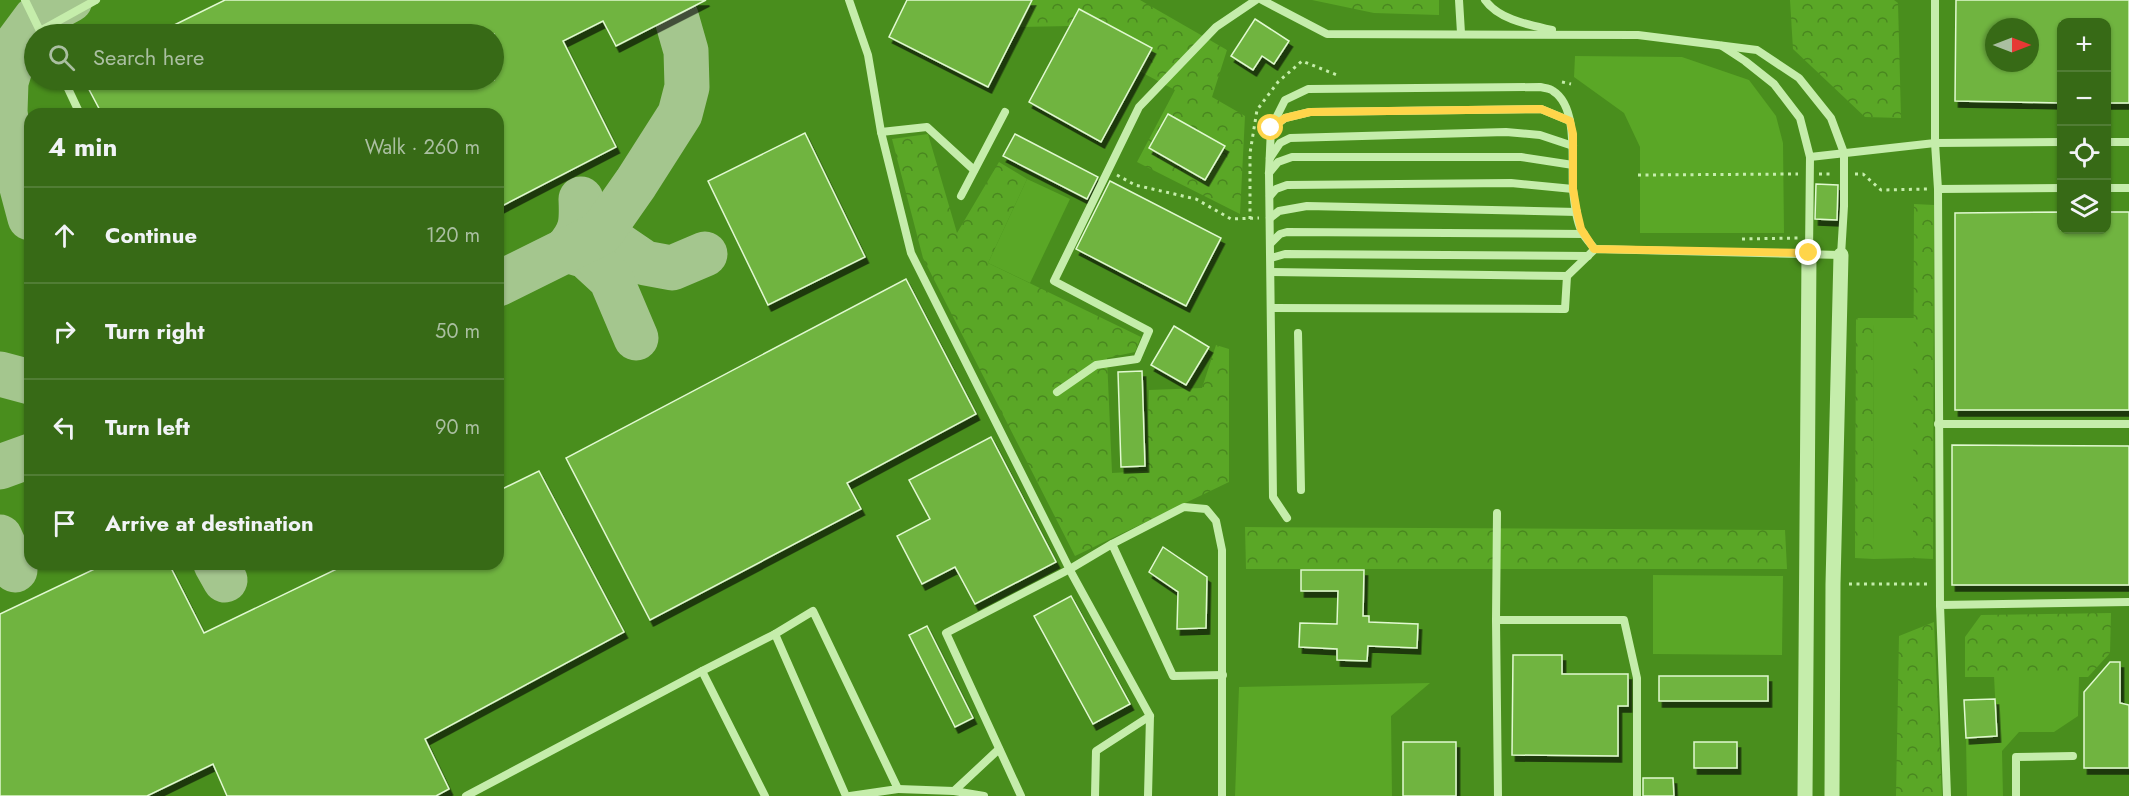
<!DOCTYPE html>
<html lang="en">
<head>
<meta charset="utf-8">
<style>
	:root { --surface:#376a16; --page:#3e6f1f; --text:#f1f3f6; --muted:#aabfa1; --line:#517d35 }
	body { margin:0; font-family:Jost,sans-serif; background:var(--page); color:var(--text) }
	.controls { position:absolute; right:18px; top:18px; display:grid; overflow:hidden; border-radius:12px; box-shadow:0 2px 4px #0004 }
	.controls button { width:54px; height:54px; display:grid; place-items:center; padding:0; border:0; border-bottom:2px solid var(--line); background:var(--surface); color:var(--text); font:30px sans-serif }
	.compass { position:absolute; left:1985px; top:18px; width:54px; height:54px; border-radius:50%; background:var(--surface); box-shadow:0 2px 4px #0004; rotate:90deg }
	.stop { position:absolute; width:18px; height:18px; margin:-14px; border:4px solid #ffd54a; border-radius:50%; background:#fff }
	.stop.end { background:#ffd54a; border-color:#fff; box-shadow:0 2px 6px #0008 }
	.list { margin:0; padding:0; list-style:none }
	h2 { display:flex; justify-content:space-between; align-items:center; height:78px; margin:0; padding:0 24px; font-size:26px }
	h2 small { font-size:20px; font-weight:400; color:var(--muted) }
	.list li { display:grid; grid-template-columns:39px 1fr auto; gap:18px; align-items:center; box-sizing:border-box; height:96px; padding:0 24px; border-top:2px solid var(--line) }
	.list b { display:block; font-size:22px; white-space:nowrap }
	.list em { font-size:20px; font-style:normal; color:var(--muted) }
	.icon { flex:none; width:33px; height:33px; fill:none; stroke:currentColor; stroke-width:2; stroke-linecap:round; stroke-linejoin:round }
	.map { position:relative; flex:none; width:2129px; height:796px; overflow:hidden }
	.search { position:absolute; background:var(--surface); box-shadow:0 2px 4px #0004; left:24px; top:24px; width:480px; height:66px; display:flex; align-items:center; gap:15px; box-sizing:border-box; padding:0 21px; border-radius:33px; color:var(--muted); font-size:22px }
	.panel { position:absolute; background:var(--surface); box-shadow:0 2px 4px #0004; left:24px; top:108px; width:480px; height:462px; border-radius:18px }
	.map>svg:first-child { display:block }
</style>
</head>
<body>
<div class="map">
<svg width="2129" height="796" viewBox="0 0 2129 796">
	<defs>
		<pattern id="park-crowns" width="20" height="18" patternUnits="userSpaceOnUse" patternTransform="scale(1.5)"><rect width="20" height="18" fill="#5aa726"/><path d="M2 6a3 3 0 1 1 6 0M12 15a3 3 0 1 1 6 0" fill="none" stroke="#49871f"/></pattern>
		<filter id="shadow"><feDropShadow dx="3.5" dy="6" stdDeviation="0" flood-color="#0009"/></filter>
	</defs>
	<rect width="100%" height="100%" fill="#498e1d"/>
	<g fill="#5aa726">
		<path d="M1575,56L1682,57L1749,80L1776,116L1783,143L1784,233H1640V147L1624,113L1574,77Z"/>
		<path d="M1027,179L1070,199L1030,283L988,263Z"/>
		<path d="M1873,318H1915L1916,558L1874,559Z"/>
		<path d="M1653,575L1783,576L1782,655L1653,654Z"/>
		<path d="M1994,676L2079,677L2078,716L2054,732H2019L2002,751L2003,796H1967L1966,738L1997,736Z"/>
		<path d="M1430,683L1391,716L1392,796H1235L1239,687Z"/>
	</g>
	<g fill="url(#park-crowns)">
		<path d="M1032,0H1140L1227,50L1212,97L1245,116L1240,214L1137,162L1175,90L1139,71L1151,48L1080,9L1070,26L1018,27Z"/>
		<path d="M1312,0H1439V15L1374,13Z"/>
		<path d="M1790,0H1894L1898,3L1901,118L1865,117L1793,49Z"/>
		<path d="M928,134L957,233L999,162L1027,179L988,263L1141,337L1135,352L1107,358L1112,473L1147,471L1149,390L1202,388L1216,345L1229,349V482L1075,556L923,258L892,139Z"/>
		<path d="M1914,204L1934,205L1933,559L1913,558Z"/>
		<path d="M1856,318H1873L1874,559L1855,558Z"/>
		<path d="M1245,527L1785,530L1787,569H1246Z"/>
		<path d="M2111,613L2110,653L2088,677H1965V637L1981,615Z"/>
		<path d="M1934,622L1942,796H1896L1899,636Z"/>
	</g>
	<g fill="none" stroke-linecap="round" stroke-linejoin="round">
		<g stroke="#a4c68e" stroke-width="45">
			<path d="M30,218L9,139L5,112L6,82L18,42L35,19L70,0"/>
			<path d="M601,233L645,263L672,268L705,254"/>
			<path d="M566,250L586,256L611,279L636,338"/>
			<path d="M566,250C582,232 582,222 581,199"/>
			<path d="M498,284L601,233L636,183L680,114L687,87L686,51L676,16"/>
			<path d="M0,374L30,382"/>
			<path d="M0,467L30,456"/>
			<path d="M0,537L15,570"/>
			<path d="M216,564L225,580"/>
		</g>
	</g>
	<g fill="#6fb441" stroke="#e1f9d0" stroke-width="1.5" fill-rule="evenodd" filter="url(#shadow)">
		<path d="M225,0H706L616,46L603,21L563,41L616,147L498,208V114H102L84,80H494V34H156Z"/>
		<path d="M907,0H1032L988,87L889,37Z"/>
		<path d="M1956,0H2129V103H2106V22H2061V103L1955,101ZM1994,27H2030V63H1994Z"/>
		<path d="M1079,9L1152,48L1101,142L1029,102Z"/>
		<path d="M1255,19L1289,41L1274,64L1262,56L1253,70L1231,56Z"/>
		<path d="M1168,114L1225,146L1205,180L1149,148Z"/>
		<path d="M805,133L865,257L768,305L708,181Z"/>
		<path d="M1015,134L1098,177L1087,199L1003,156Z"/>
		<path d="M1110,181L1221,238L1186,306L1076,249Z"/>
		<path d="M1816,184L1838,185L1837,220L1815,219Z"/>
		<path d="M2061,212V230H2106V212H2129V410H1955V213Z"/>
		<path d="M906,279L976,414L847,483L861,509L650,620L566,458Z"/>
		<path d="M1174,326L1209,347L1186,385L1151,365Z"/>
		<path d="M1142,371L1145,466L1121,467L1118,372Z"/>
		<path d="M991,437L1056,562L975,604L955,567L922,584L897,536L930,519L909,480Z"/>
		<path d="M1952,445L2129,446V585H1952Z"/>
		<path d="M539,471L624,632L425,739L449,789L436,796H227L213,764L147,796H0V614L105,564H169L204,633L347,564H498V491Z"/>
		<path d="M1163,547L1207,577L1206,628L1177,629L1178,592L1149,572Z"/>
		<path d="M1301,570H1364L1363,616H1369V622L1418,624L1417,648L1368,646L1367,661L1337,660V649L1299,647L1300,623L1337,624L1338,591H1301Z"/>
		<path d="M1071,596L1130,704L1093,724L1034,616Z"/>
		<path d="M927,626L973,718L955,727L909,635Z"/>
		<path d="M1513,655H1562V674H1628V706H1618V756L1512,755Z"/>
		<path d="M2110,662H2120V703L2129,705V768H2084V692Z"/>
		<rect x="1659" y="676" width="109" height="25"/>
		<path d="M1995,699L1997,736L1966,738L1964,700Z"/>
		<rect x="1403" y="742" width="53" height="54"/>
		<rect x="1694" y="742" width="43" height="26"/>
		<path d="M1643,778H1673L1674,796H1643Z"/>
	</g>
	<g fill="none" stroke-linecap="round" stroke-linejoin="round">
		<g stroke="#c5edab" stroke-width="3" stroke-dasharray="3 4.5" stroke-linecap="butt">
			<path d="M1562,82L1571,84"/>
			<path d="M1819,174H1834"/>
			<path d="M1855,174H1863L1881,190L1927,189"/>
			<path d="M1117,175L1135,185L1196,199L1231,219L1259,218"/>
			<path d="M1638,175L1798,174"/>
			<path d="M1250,219V153L1257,110L1278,82L1302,61L1337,75"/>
			<path d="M1742,239L1798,238"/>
			<path d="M1849,584H1929"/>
		</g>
		<g stroke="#c5edab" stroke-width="8">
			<path d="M25,0L41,33"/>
			<path d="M849,0L868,55L881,132L911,253L1072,574L1150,716L1148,796"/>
			<path d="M1262,0L1327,34L1638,35L1757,50L1799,78L1831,118L1844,153V206L1841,255L1595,249L1567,276L1271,272"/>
			<path d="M1459,0L1461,33"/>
			<path d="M1485,0C1499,20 1530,25 1552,30"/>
			<path d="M1935,0V143L1938,189L1940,605"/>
			<path d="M40,31L96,0"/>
			<path d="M1722,46L1745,61L1774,84L1800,118L1810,157L1809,253"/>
			<path d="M64,80L80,114"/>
			<path d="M1272,128L1285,118L1310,112L1541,109L1570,121"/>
			<path d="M881,132L927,127L974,170"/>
			<path d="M2106,142H2129"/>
			<path d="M1810,157L1935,143L2062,142"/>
			<path d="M1270,158L1280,143L1290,138L1506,132L1540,135L1573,146"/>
			<path d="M1269,173L1278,162L1292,157H1521L1573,165"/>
			<path d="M2106,188H2129"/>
			<path d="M1938,189L2062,188"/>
			<path d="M961,196L1005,112"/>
			<path d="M1270,196L1276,189L1287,185L1511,183L1573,189"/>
			<path d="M1270,218L1279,211L1307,206L1577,212"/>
			<path d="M1271,243L1280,234L1287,232L1584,234"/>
			<path d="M1271,258L1285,254L1588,256"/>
			<path d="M1271,308L1565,309L1567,276"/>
			<path d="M1298,333L1301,490"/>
			<path d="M1057,392L1096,365L1137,359L1149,331L1054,281L1139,107L1216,27L1256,0"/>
			<path d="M1938,424H2129"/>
			<path d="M1287,518L1273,497L1269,173L1271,128L1285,100L1308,89L1540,87C1544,88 1550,88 1553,91C1579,107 1571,163 1573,189C1574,201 1576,219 1581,230C1584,237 1590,243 1595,249"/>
			<path d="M1112,544L1184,507L1206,509L1216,521L1222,550V796"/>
			<path d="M1496,620L1497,513"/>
			<path d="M775,634L846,796"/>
			<path d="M702,671L775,634L813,611L898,789L850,796"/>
			<path d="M898,789L954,791"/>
			<path d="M466,796L702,671L765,796"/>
			<path d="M984,796L954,791L999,749"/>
			<path d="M1021,796L946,633L1070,569L1112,544L1173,676L1223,675"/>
			<path d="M1095,796L1096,751L1150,716"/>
			<path d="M1498,796L1496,620H1624L1637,678V796"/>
			<path d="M1947,796L1940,605L2129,602"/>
			<path d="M2016,796V757L2073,756"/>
		</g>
		<g stroke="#c5edab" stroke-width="15">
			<path d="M1805,796L1809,253"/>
			<path d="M1832,796L1833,584L1841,255"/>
		</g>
	</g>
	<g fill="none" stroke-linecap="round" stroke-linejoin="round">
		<path stroke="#ffd54a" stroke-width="8" d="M1271,128L1285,118L1310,112L1541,109L1570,121L1573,134V189L1577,212L1581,229L1594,249L1809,253"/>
	</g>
</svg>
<div class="controls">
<button>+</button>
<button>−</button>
<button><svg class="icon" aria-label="locate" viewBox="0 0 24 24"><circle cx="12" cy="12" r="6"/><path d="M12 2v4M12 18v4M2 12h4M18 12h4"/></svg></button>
<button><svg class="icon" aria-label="layers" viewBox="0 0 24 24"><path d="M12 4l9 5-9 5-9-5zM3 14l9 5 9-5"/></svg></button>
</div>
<svg class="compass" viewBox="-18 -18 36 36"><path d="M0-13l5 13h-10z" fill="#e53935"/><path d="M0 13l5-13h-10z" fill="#aabfa1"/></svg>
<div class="stop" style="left:1271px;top:128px"></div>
<div class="stop end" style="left:1809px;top:253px"></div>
<div class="search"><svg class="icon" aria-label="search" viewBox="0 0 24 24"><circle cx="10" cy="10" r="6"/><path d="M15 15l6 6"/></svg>Search here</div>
<section class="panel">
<h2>4 min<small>Walk · 260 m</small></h2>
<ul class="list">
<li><svg class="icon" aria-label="ahead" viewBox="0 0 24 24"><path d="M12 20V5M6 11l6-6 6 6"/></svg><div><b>Continue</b></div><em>120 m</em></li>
<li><svg class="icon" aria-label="right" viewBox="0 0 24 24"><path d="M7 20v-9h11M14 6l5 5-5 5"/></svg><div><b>Turn right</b></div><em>50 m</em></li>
<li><svg class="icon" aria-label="left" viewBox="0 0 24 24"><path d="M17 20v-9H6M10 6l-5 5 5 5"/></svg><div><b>Turn left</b></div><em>90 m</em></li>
<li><svg class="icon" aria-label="arrive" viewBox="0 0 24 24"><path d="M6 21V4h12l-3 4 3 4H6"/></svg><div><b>Arrive at destination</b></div></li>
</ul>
</section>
</div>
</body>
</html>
